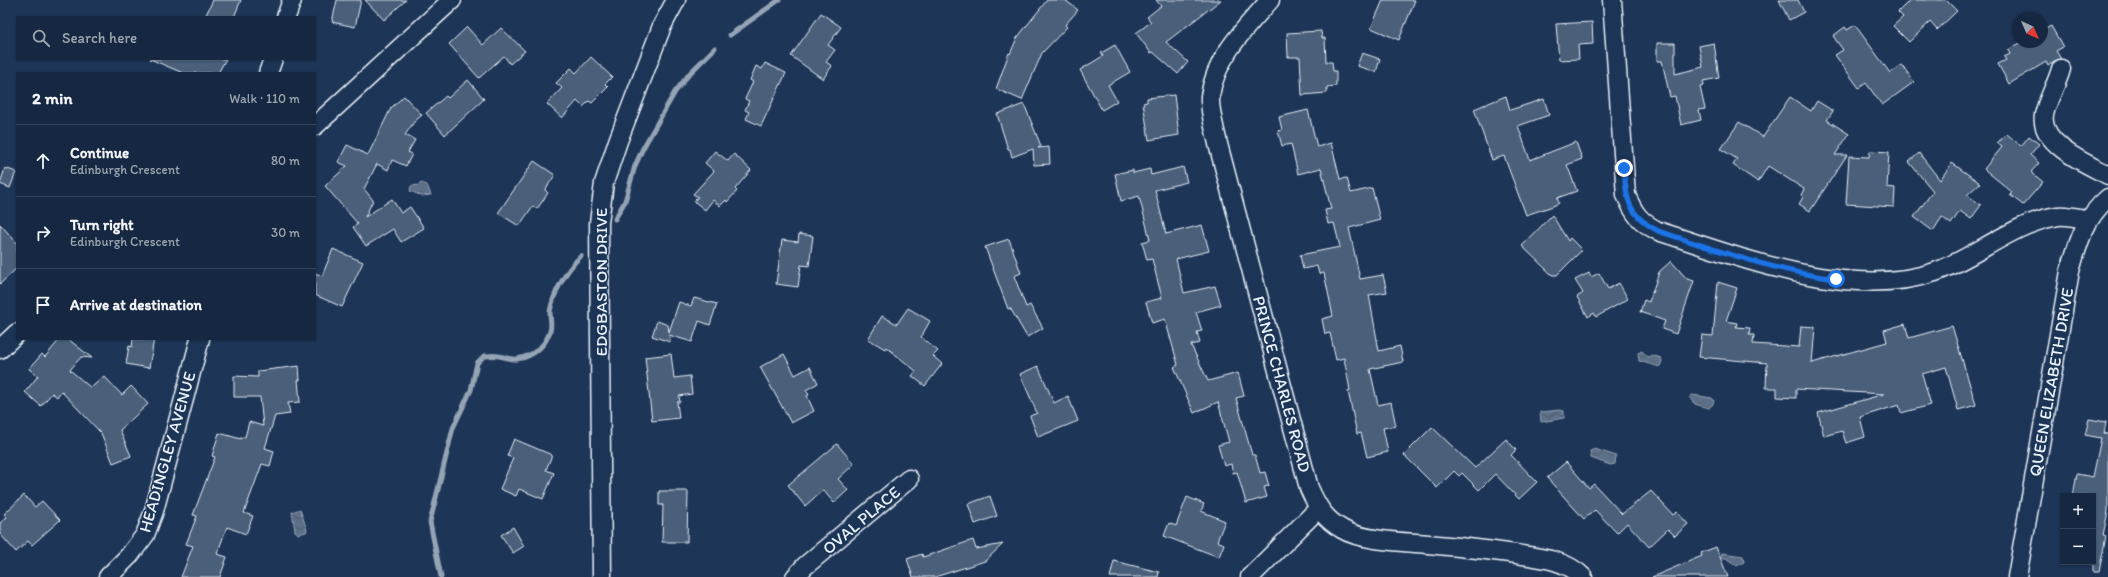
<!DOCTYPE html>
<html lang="en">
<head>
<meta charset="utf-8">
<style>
	:root { --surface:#162841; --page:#1f3048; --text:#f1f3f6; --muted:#9ea6b1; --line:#35445a }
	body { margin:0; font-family:Itim,sans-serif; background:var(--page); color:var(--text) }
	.controls { position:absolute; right:12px; bottom:12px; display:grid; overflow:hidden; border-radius:0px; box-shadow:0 1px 3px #0004 }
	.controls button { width:36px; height:36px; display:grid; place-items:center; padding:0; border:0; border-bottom:1px solid var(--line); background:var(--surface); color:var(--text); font:20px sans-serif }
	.compass { position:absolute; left:2012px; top:12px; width:36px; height:36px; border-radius:50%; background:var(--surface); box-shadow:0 1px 3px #0004; rotate:135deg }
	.stop { position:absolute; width:12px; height:12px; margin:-9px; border:3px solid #1a73e8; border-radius:50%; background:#fff }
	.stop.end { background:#1a73e8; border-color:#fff; box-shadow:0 1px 4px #0008 }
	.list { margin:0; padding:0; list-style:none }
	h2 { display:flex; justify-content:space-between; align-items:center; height:52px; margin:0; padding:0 16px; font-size:17px }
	h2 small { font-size:13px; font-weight:400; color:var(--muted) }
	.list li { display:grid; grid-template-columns:26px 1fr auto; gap:12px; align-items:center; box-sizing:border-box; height:72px; padding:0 16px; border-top:1px solid var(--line) }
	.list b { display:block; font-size:15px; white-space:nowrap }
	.list p { margin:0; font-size:13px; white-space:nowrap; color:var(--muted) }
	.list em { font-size:13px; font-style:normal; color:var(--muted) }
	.icon { flex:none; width:22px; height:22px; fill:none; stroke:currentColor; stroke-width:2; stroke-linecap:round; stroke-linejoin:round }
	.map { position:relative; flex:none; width:2108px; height:577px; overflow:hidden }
	.search { position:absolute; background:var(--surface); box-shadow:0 1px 3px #0004; left:16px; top:16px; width:300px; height:44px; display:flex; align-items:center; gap:10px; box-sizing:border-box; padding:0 14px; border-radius:0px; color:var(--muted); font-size:15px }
	.panel { position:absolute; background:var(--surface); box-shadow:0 1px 3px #0004; left:16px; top:72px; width:300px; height:268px; border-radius:0px }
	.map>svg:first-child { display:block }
</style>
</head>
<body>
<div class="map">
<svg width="2108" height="577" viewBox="0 0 2108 577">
	<defs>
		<pattern id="water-waves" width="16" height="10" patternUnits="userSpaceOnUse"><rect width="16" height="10" fill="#5d7089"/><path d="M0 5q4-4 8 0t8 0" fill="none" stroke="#505a66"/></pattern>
	</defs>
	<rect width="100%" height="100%" fill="#1d3557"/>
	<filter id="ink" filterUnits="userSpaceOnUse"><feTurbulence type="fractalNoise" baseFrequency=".025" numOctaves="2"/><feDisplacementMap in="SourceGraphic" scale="8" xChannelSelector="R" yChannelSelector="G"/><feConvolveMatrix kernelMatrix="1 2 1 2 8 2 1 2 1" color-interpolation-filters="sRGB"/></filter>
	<g filter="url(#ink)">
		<g fill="url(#water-waves)" stroke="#95a4b5">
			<path d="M421,183L427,185L431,195L422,196L410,191L411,186L419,185Z"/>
			<path d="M1642,351L1648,357L1652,355L1661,358L1662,361L1660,367L1639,361L1638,353Z"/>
			<path d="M1692,395L1712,398L1714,400L1713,404L1709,408L1695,404L1690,399Z"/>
			<path d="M1560,410L1564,411V418L1541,422L1540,412Z"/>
			<path d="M1595,449L1616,456L1615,464L1610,465L1591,458L1590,451Z"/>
			<path d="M300,509L307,530L306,532L298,534L295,531L292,512Z"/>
			<path d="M1722,553L1743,556L1744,562L1737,566L1726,558H1721Z"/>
		</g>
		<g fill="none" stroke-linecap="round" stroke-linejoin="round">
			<g stroke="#95a4b5" stroke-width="5">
				<path d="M730,35L779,0"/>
				<path d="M615,219L625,201L635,166L643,148L675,92L690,73L715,48"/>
				<path d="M441,577L430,522L453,428L471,390L477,363L484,356C489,356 494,355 499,356C505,357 511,360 517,359C533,357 546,345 550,331C552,325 550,318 550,312C553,293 567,269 581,256"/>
			</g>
		</g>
		<g fill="#495e7a" stroke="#e8f1f8">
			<path d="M213,0H241L234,17H205Z"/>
			<path d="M337,0H361L355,27L332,22Z"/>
			<path d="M365,0H406L384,20Z"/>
			<path d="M1047,0H1065L1078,10L1065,25L1067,27L1042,53L1022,100L996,89L1009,53L1010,54L1017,38Z"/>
			<path d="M1156,0H1221L1166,42L1188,62L1178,74L1153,52L1151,53L1136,33L1151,22L1147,17L1161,6Z"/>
			<path d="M1383,0H1415L1399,40L1371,28Z"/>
			<path d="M1779,0H1798L1804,12L1789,20Z"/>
			<path d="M1910,0H1946L1957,11L1937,30L1930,22L1909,42L1893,26L1903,17L1898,12Z"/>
			<path d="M821,13L841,27L828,45L835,50L826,62L832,66L823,79L791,56Z"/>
			<path d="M1592,22L1593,44L1578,45L1579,59L1559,60L1556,24Z"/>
			<path d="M1855,25L1890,73L1902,65L1914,82L1882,105L1866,83L1859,88L1835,55L1843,50L1833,36L1845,27L1847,30Z"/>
			<path d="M2051,26L2063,47L2056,51L2061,59L2054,61L2048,66L2046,62L2009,84L1998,64L2006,60L2004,57L2010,54L2008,50L2022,42H2042V31Z"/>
			<path d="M467,27L483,45L501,28L525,51L510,64L504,56L479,78L449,44Z"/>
			<path d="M1321,31L1322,38H1325L1326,62H1332L1333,71H1336V86L1327,87V93L1302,95L1300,57H1288L1287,33Z"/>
			<path d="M1657,43H1675V74L1703,67L1699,46L1714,43L1719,78L1703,81L1704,86L1700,87L1705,109L1699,110L1701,120L1681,125L1675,96L1670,97L1662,61H1657Z"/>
			<path d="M1115,45L1130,72L1108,85L1117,101L1102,110L1080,70L1103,56L1101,53Z"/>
			<path d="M1362,53L1380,59L1376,72L1357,66Z"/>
			<path d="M591,57L612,77L605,84L608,87L592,103L589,101L583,107L577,101L562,118L547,104L562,88L556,83L571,68L576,73Z"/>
			<path d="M150,59H226L218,73H183Z"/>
			<path d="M765,63L786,73L761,126L746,119L749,112L745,110L749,101L745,99L753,82L750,80L756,66L762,69Z"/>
			<path d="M468,80L484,99L445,135L426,113L446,96L448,98Z"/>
			<path d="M1174,95L1179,135L1149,140L1143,103L1147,102V98Z"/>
			<path d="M404,96L422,115L414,122L405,135L415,140L408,152L412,154L406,166L392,160L388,170L377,164L364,189L373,200L365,217L392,199L401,213L410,207L424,228L401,242L393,229L366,246L353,227L358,224L325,186L347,166L338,162L347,145L368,155L391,108Z"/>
			<path d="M1506,96L1510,110L1544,99L1549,115L1518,126L1530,160L1576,142L1582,159L1567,165L1577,191L1557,198L1559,203L1553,206L1526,215L1504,156L1492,160L1474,109Z"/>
			<path d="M1790,97L1811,111L1817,101L1833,111L1827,120L1849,134L1835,155H1847L1810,211L1799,204L1803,197L1801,195L1804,189L1768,166L1758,182L1733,165L1737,159L1721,149L1739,122L1763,137Z"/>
			<path d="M1024,104L1041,146L1038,148L1049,147L1050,164L1034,165L1033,149L1012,157L1010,149H1008L997,114Z"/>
			<path d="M1308,110L1317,147L1331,143L1340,179L1347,178L1351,193L1372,188L1380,220L1349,228L1360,279L1383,275L1387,292L1369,295L1379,351L1400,346L1403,362L1370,369L1378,405L1391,402L1396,426L1383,428L1388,452L1367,457L1361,433L1357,434L1348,391L1350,390L1344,358L1336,360L1330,333L1325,334L1322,319L1333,316L1324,273L1319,274L1317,266L1303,269L1300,255L1340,247L1334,223L1328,224L1325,210L1331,209L1321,168L1298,174L1291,144L1282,146L1278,131L1282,130L1279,117Z"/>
			<path d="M2007,134L2021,146L2029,136L2039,144L2030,155L2039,163L2031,172L2043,182L2023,205L2010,195L2012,192L1984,169L2002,147L1997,143Z"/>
			<path d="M715,151L728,161L734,154L751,170L735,189L737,191L727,202L726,200L720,206L713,200L705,210L694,201L698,197L693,194L714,171L705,163Z"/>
			<path d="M1870,151L1889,152L1887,187L1895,188L1894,207L1846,204L1849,156L1869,157Z"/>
			<path d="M1919,153L1940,180L1952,163L1980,183L1967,195L1981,205L1971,219L1960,211L1951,224L1942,217L1933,231L1914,217L1933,191L1909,162Z"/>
			<path d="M534,161L555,175L545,190L548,193L537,209L533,206L519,226L498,213Z"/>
			<path d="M1183,167L1187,182L1155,190L1166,234L1202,225L1209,251L1176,259L1184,293L1215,286L1221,305L1196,312L1202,331L1197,332L1200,343L1191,345L1208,381L1238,373L1244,396L1236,398L1252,455H1255L1260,473L1265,472L1269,486L1264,487L1267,497L1246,503L1237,472L1233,473L1231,464L1224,466L1218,445L1229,442L1218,402L1194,413L1174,367L1178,365L1165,319L1152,323L1146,302L1162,298L1152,259L1147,260L1142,242L1150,240L1139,196L1121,201L1115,174L1133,170V173L1150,169L1151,175Z"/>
			<path d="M5,168L16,172L10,188L0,184Z"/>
			<path d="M1552,215L1568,241L1570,238L1582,250L1557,275H1552L1522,246Z"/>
			<path d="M0,224L17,243V268L0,284Z"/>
			<path d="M799,234L813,236L809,266L801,265L798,287L776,284L782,240L798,242Z"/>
			<path d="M1009,239L1021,273L1014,276L1026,307L1030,305L1043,328L1027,337L1010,308L1008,309L985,247Z"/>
			<path d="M333,249L363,262L342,307L315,295V273L322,276Z"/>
			<path d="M1671,261L1687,279L1694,281L1676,334L1662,329L1665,321L1640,312L1644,300L1649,302L1659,272Z"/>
			<path d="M1589,273L1591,277L1599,273L1608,289L1619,283L1628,299L1596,317L1594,313L1588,317L1577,297L1583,293L1575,280Z"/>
			<path d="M1718,282L1737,288L1726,321L1737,323L1736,327L1750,328L1749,335H1754L1753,344L1799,347L1801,326L1815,327L1812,363L1887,342L1884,330L1905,324L1909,338L1952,326L1976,405L1958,410L1946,367L1922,374L1931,405L1901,413L1899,405L1860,417L1865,437L1846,443L1842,431L1824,436L1818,413L1884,394L1796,389V398L1777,397V388H1766L1767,363L1699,357L1702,335L1713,336Z"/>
			<path d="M694,298L717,304L710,325L699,321L692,342L669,335L670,342L652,336L657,321L668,325L669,332L679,302L691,306Z"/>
			<path d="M908,308L930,321L921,337L938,351L933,356L942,364L925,386L912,376L916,371L886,347L885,349L868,339L882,316L897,324Z"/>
			<path d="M60,339H68L92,358L81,357L70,370L91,388L104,376L122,395L131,386L148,404L120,430L131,456L113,463L101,433L61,391L57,397L52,393L41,406L25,392L38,376L29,369L42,354L45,357Z"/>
			<path d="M133,339H154L149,368L126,364L129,346L132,347Z"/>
			<path d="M671,354L674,378L690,376L692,394L679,396L680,402H677L679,418L652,421L645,357Z"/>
			<path d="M784,354L795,375L810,367L818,383L806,390L809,395L807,396L814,411L791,423L760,367Z"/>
			<path d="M299,366L300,380H298L300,402L288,403L290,414L275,416L265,448L274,451L270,466L262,464L244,513L253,516L246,534L227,527L217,554L227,557L220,577H181L193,546L186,544L197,516L193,515L215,457L212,456L219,433L241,439L242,437H245L249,422L263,426L260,397H234V376L258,377V371Z"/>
			<path d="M1038,366L1054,403L1068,396L1078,421L1038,437L1030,416L1037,413L1020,374Z"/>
			<path d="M2089,419L2106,422L2104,433L2108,434V511L2103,535L2106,536L2099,572H2093V496H2073L2077,474L2093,477L2101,438L2085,435Z"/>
			<path d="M1432,427L1475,468L1506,439L1516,450L1511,455L1537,482L1519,499L1495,474L1479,490L1462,473L1459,476L1454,471L1437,488L1404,455Z"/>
			<path d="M514,439L552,455L546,470L554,473L543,499L519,489L516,496L500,489L513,458L507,456Z"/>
			<path d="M837,444L854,464L838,479L848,490L834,503L823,490L805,506L788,485Z"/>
			<path d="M1566,462L1589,488L1594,484L1622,514L1651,491L1673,515L1677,512L1688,524L1675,536L1668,529L1649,547L1627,523L1617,533L1595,510L1584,519L1547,478Z"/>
			<path d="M659,491H688L687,542H662L663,505H659Z"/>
			<path d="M24,495L35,507L42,501L60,520L32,545L28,541L16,552L0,534V523L7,517L4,514Z"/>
			<path d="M990,496L997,516L975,524L968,504Z"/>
			<path d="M1187,497L1204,504L1201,511L1225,521L1217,541L1224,544L1219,557L1164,536L1169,523L1176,526Z"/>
			<path d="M513,527L524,546L513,553L501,535Z"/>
			<path d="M973,540L976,549L1003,544L985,561L935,577H913L907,559L922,554L923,557Z"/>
			<path d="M1716,547L1728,577H1652L1702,556L1701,553Z"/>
			<path d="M1114,561L1159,572L1158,577H1110Z"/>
		</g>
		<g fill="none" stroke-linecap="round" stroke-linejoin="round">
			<defs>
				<g id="street">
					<path d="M1270,0C1245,29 1216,56 1210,96C1209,111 1215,129 1218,144L1309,488C1317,506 1324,519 1342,529C1361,541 1405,542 1428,544C1460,547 1491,550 1522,555C1544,558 1567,561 1583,577"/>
					<path d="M1612,0L1626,195C1634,214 1640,222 1658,231C1739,257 1850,301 1935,272C1975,258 2015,222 2058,216C2068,215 2079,218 2088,220"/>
					<path d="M286,17L292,0"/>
					<path d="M2061,69C2057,84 2047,100 2044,115C2039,144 2087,164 2108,175"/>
					<path d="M268,73L273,59"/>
					<path d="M315,126L452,0"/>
					<path d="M0,349L17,333"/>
					<path d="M108,577L129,556L145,535L154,511L200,339"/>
					<path d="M602,577L599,223L604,183L618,141L662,26L676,0"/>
					<path d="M795,577L805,566L909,479"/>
					<path d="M1250,577L1318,509"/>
					<path d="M2017,577L2070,271C2078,243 2085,217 2108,198"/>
				</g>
			</defs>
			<use href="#street" stroke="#e8f1f8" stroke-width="21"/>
			<use href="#street" stroke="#1d3557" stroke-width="18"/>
		</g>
	</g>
	<g fill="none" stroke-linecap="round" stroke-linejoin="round" filter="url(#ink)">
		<path stroke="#1a73e8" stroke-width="5" d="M1624,168C1626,200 1628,215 1658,231C1717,250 1774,271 1836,279"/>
	</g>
	<g text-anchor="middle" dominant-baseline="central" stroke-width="3" stroke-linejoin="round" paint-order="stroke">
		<g font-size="17" fill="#e8f1f8" stroke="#1d3557">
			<text transform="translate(601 282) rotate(-90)">EDGBASTON DRIVE</text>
			<text transform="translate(2051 382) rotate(-80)">QUEEN ELIZABETH DRIVE</text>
			<text transform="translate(1282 384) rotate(75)">PRINCE CHARLES ROAD</text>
			<text transform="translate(167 452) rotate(-74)">HEADINGLEY AVENUE</text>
			<text transform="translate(861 520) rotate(-40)">OVAL PLACE</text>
		</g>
	</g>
</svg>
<div class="controls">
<button>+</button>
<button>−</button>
</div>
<svg class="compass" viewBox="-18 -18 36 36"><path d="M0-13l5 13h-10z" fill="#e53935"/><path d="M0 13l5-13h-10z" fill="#9ea6b1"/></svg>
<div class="stop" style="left:1836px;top:279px"></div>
<div class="stop end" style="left:1624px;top:168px"></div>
<div class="search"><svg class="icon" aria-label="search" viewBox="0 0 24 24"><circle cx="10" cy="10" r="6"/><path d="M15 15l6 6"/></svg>Search here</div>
<section class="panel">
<h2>2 min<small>Walk · 110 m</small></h2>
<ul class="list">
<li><svg class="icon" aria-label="ahead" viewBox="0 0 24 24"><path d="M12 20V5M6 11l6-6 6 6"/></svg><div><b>Continue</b><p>Edinburgh Crescent</p></div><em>80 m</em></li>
<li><svg class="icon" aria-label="right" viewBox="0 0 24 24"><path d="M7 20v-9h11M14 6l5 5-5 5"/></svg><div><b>Turn right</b><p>Edinburgh Crescent</p></div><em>30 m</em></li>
<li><svg class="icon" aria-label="arrive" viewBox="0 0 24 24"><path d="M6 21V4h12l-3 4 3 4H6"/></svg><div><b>Arrive at destination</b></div></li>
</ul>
</section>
</div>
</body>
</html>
